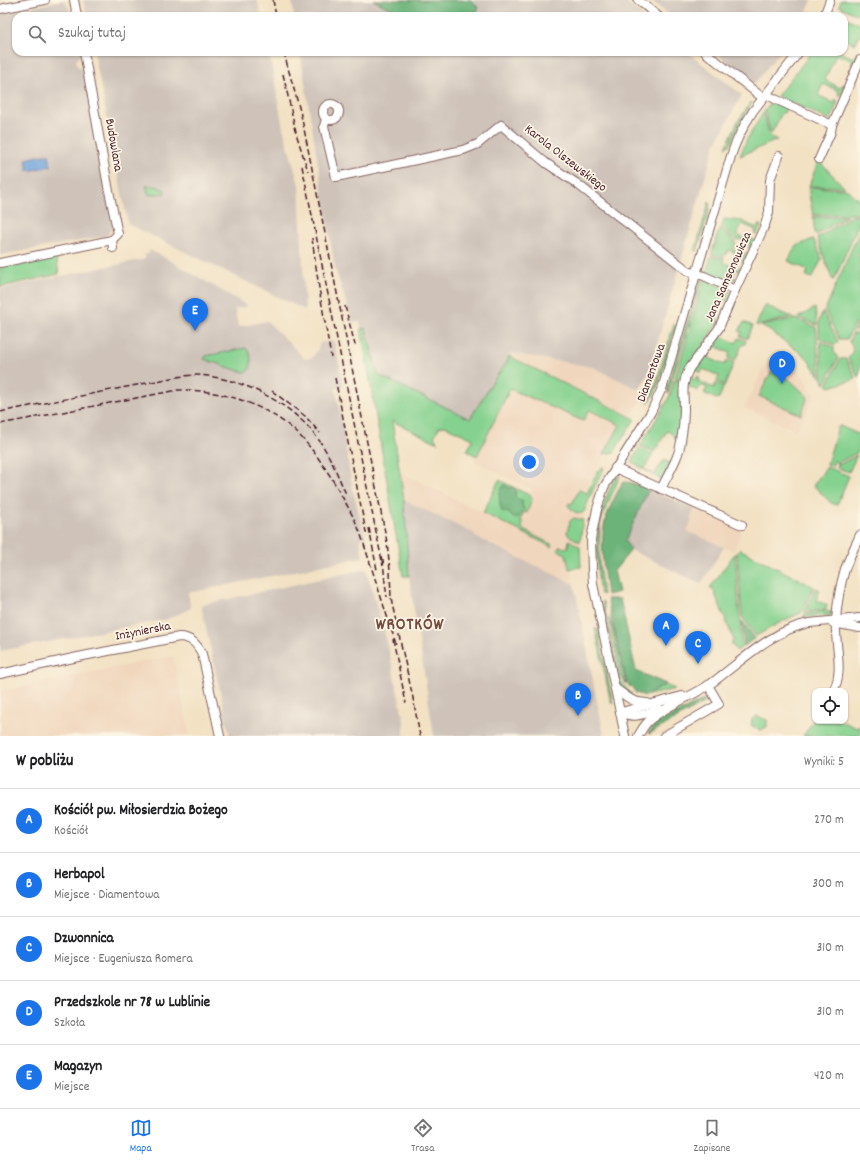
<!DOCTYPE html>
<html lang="pl">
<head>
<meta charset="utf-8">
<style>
	:root { --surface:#fff; --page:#f2f2f2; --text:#202124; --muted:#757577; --line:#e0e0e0; --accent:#1a73e8 }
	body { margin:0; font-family:Dekko,sans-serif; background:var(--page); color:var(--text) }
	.controls { position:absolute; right:12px; bottom:12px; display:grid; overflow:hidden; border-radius:8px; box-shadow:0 1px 3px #0004 }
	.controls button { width:36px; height:36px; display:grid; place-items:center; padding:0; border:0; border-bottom:1px solid var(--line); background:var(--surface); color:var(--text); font:20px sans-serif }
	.you { position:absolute; left:529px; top:462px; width:14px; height:14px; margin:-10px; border:3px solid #fff; border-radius:50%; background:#1a73e8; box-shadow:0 0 0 6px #1a73e833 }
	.badge { display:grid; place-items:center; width:26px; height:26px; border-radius:50%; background:var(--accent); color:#fff; font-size:13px; font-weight:700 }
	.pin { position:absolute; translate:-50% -33px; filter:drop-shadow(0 1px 2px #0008) }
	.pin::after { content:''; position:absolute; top:21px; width:14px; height:12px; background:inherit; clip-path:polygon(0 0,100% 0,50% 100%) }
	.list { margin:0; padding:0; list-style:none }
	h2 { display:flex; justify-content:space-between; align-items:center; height:52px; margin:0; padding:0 16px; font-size:17px }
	h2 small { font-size:13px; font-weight:400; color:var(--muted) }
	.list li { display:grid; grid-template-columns:26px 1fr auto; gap:12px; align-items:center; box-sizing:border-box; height:64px; padding:0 16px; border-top:1px solid var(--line) }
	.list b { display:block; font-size:15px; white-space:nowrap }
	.list p { margin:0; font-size:13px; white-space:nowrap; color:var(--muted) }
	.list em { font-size:13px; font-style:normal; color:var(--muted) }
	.icon { flex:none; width:22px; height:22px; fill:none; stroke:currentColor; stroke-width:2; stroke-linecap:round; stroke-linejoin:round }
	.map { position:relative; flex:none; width:860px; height:736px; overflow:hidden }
	.search { position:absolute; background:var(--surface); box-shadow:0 1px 3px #0004; left:12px; right:12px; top:12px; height:44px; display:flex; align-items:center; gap:10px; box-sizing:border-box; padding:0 14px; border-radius:12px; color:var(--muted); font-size:15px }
	.sheet { height:372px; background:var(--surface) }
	nav { display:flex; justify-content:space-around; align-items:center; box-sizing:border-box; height:56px; border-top:1px solid var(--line); background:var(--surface); font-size:11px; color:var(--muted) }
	nav a { display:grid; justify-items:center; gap:2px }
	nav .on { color:var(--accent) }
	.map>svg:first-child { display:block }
</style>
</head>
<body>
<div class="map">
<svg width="860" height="736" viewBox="0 0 860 736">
	<rect width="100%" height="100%" fill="#fcf5e5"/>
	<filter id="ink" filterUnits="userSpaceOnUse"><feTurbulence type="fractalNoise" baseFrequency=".025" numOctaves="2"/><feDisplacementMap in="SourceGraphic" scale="8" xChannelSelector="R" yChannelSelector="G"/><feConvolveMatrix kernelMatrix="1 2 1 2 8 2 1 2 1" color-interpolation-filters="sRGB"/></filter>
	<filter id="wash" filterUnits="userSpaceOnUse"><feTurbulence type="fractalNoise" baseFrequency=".012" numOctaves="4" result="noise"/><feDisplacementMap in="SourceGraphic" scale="16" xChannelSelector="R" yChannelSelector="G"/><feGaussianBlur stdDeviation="0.9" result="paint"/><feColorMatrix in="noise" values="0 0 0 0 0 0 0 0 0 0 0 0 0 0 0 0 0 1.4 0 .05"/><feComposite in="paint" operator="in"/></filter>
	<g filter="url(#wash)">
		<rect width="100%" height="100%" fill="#f2e1c3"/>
		<g fill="#f0d6bc">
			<path d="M510,353L593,367L644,393L632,417L509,356Z"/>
			<path d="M784,356H787L791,359L815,394L805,416L795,430L745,408L763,369L769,362L777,357Z"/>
			<path d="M510,388L583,421L588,410L621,426L574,509V512L578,513L581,514L584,512L583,520L574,518L567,534L580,542V547L569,540L568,548H564L568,553L574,584L474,535L461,527L404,500L400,472L520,531V520L524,512L526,513L533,500L532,498L530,495L532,489L474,461Z"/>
			<path d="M695,509L742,529L734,551L687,531L692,520H690Z"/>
			<path d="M173,656L190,736H0V691Z"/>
		</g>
		<g fill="#cec2b9">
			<path d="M64,0L70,11L71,16H16V52H81V56L76,60L77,66L84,69L113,226L107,236L0,255V14Z"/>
			<path d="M83,0H257L261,16H87Z"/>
			<path d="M292,0H623L643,16H294Z"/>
			<path d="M651,0H812L805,16H671Z"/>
			<path d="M94,52H269L283,128L299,185L305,310L128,224Z"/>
			<path d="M300,52H687L742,95L715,144L648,374L639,390L593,367L510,353L507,362L470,420L378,375L366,329L361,328L360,321L353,323L335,268Z"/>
			<path d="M715,52H780L754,84Z"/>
			<path d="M149,250L162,256L248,306L235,309L238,327L267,321L305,359L313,357L318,349L320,343L334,341L344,387L335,388L341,416L352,487L365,537L360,538L363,557L188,593L191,608L168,619L0,651V289L61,276L145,259V254H149Z"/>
			<path d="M649,489L695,509L690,519L692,520L687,531L724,547L701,584L631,550L625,542Z"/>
			<path d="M404,500L475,534L474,536L574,584L604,736H434L409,576Z"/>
			<path d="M366,569L386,638L404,721V736H230L201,605Z"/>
		</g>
		<g fill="#85d18f" stroke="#68785d">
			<path d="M841,0H860V6L858,10L860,11V16L839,6Z"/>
			<path d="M844,17L860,24V37L859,36L855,44L844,39Z"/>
			<path d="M812,52H841L854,58L856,54L858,55V57L854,66L851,65L852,61L836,54L825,80L840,88L843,84L845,87L841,95H838L839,91L823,84L818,95L834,103L836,99L838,101L832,117L829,120L777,96Z"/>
			<path d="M773,101L786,108L785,112L782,113L771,134L764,111Z"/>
			<path d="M751,102L752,103L742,119L730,145L726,147L738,121Z"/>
			<path d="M763,113L770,136L777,140L740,156L746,141Z"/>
			<path d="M818,162H820L844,187L809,186Z"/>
			<path d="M146,186H156L165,190V193L149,195Z"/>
			<path d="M809,187L844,189L848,190L860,202V214L813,215L809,194Z"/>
			<path d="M709,202L710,203L709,212L697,252L695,251Z"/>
			<path d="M847,216L816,235L815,234L813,217Z"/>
			<path d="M851,216H860V221L834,280L832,279L817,238Z"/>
			<path d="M724,219L742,221L757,228L759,224L761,226L757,235L754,234L756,230L742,224L737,235L751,241L752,238L755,241L751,249L748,248L750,244L739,239L737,241L722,226Z"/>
			<path d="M720,227L735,241L734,243L736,244L733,250L744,255L746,252L749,254L744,263L742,262L744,257L728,250L725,256L711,255Z"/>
			<path d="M860,230V372L858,377L848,358C854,353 854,347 849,342L853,332V334L856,335L858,331L855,330L853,331L857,324L855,323L847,339H839L825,310Z"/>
			<path d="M813,239L814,240L822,259L812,278L806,276L808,270L788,261L796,246Z"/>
			<path d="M56,256L59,274L0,287V266Z"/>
			<path d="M711,257L724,258L723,262L738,269L740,266L742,267L740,271L736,270L733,277L736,279L729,282L707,273L706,272Z"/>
			<path d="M700,279H702L668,394L667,388Z"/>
			<path d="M704,279L730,290L728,301L725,299L716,318L720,320L683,376L675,379Z"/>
			<path d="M765,306H767L792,317L758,326L756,325Z"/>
			<path d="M815,308L817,325L799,318V317Z"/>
			<path d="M823,311L838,342L835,345L819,338V321Z"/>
			<path d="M792,319H796L816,327L820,377L805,356L770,331L761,326Z"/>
			<path d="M744,322L753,326L747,339L740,336L742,332L739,331Z"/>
			<path d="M674,324L676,326C671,340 658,396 648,403L656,384Z"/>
			<path d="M361,328L366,329L378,375L470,419L493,381L507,362L509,356L635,419L614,452L604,454L620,425L589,410L583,421L510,389L477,456L467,451L473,439L445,426L439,427L434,437L438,443L392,421L404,500L409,576H403Z"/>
			<path d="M721,332L722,333L721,336L736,343L739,338L746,341L745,344L742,345L735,361L728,358L730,353L715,346L713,350L709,347Z"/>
			<path d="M820,341L834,347V352L838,358L825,384L822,377Z"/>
			<path d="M246,348C251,352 252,363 250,369L246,372L239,371L204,359L206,356Z"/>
			<path d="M706,352L710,355L709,358L725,365L727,360L734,363L725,385L717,381L719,376L703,369L701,373L696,371L694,368Z"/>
			<path d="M840,359H846L856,379L830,387L827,385Z"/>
			<path d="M771,372L789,379L808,397L801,415L759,396Z"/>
			<path d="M693,374L691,378L695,380L697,376L699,377L698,381L714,388L716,383L724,386L719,398L716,399L704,393L707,388L701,385L698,391L689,387L687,384L689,376Z"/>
			<path d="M683,379L681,418L678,437H673L674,435L667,431L654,452L640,446L666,403L670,395L674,381Z"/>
			<path d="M840,426L860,435V448L858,452L836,464L837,462L834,461L832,466L827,464L838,427Z"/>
			<path d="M639,448L653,454L644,469L654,475L664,460L670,463L662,480L632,462L634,457Z"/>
			<path d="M857,455L849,472L835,467Z"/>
			<path d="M602,467L604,468L591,494L584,512C578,516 573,511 568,506L569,503L572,504L579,490L587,493L597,472Z"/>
			<path d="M827,467L849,476L837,505L831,503L814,486V484Z"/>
			<path d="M620,476L607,505L600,524L599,562L603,595L600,593C595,559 595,526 608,493C611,486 613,478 620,476Z"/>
			<path d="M499,480L531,496L532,499L527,513L524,512L520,520L523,522L522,528L525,531L553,545L552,547L483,513Z"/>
			<path d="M574,518L583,520L580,542L568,535L567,532L570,521Z"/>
			<path d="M569,540L580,547L581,567H580L569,569L566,554L558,550L560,546L564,548L568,547Z"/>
			<path d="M739,549L814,587L801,613L781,622L756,636L742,617L737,554Z"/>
			<path d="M735,553L742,647L737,651L731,643L734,641L714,591L710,588Z"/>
			<path d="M816,588L820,590L816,600L827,605L826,609L804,612Z"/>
			<path d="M603,601L619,678L630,694L632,693L631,695L622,690L620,686L602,603Z"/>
			<path d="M823,611L833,612L831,615H830L803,617V616L805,614Z"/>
			<path d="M609,618L613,628L626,684L621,677Z"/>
			<path d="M595,628L598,630L613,703H611Z"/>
			<path d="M665,685L675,689L645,696Z"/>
			<path d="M757,716L767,720V727L761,730L752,726C750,721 752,718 757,716Z"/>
			<path d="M815,719V721H841L857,728L860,725V736H803Z"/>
		</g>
		<g fill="#6cb37a" stroke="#5b6952">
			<path d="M373,0H471L479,8L473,16H406Z"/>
			<path d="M624,482L633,483L649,489L625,541L631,550L614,571L619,592L607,595C604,572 600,549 604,526C607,511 615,497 622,483Z"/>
			<path d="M505,485L509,488C513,487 514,488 516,491L515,497L523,502L522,504L524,510L517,519L512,517L509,513L502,511C499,503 497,490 505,485Z"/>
			<path d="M607,599H620L636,671L666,684L645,696L636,693L631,686L630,687L627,683Z"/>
			<path d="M742,621L755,638L744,646Z"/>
			<path d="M705,699L707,701L649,734L648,733L657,723Z"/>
		</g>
		<path fill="#6ea2da" stroke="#5c6082" d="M49,154L51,166L28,171L26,159Z"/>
	</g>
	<g filter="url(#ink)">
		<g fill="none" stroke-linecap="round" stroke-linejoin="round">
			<defs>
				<g id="minor">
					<path d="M74,0L77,16"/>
					<path d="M638,0L658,16"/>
					<path d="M0,9L45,0"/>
					<path d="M824,16L830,0"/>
					<path d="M705,52L763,98"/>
					<path d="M766,94L775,99L832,125"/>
					<circle cx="331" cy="112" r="8"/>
					<path d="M326,119L324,126L336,177L463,150L478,144L501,125L546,163L576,183L688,271L704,276L735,290"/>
					<path d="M819,159L831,132L832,125L860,60"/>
					<path d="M112,240L113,248"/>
					<path d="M0,263L112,240L118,234L108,186L84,52"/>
					<path d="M615,468L742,525"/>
					<path d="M661,489C668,474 679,458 681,441C683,431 684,420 684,410C684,394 681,384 689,369L719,328L735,290L765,225L769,212L770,180L779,156"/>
					<path d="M833,623L860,628"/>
					<path d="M0,674L78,657L179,637C191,637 197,644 202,654L220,736"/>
					<path d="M615,688C626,696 632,703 647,703"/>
					<path d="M833,691C845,672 834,642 836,621C837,604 840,586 845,569C849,558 855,546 860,535"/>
					<path d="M621,712L682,696"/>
					<path d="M621,712C633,720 647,713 660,709"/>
					<path d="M625,736L593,584L592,570L591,539L597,509L604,487L651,412L663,386L731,156C736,140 744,125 753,111L799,52"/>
					<path d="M638,736C642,730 645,723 651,719C668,705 690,697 709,685C740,663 770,631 809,623L860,618"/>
					<path d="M664,736L719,704L708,685"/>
				</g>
			</defs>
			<use href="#minor" stroke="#856360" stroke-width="10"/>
			<use href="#minor" stroke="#fff" stroke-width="8"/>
			<g stroke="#4a1f2b" stroke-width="1.5" stroke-dasharray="6 3" stroke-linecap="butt">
				<path d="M273,0L276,16"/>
				<path d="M284,52C290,78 299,103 304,129L387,542L390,570L391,599L413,698L420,736"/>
				<path d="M283,74L296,132"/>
				<path d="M294,127L308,171"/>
				<path d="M302,166L383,566"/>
				<path d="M312,238L319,288L331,357"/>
				<path d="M345,306L355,345"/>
				<path d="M335,378L367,537"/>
				<path d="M272,391L305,416L320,433"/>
				<path d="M0,412L177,377C184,376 191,375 198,375C240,378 289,401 315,435C329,452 337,474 346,494"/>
				<path d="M0,424L178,390C218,389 263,403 294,430C312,447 325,467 338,489C346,504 355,518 361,535L396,644"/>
				<path d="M369,528L377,570"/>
				<path d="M383,559L385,583L387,597"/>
				<path d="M393,639L406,703"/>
			</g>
		</g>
	</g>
	<g text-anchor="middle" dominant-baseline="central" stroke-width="3.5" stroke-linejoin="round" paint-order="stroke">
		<g font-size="13" fill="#4a1f2b" stroke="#fcf5e5">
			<text transform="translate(113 145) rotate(80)">Budowlana</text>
			<text transform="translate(565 159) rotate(38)">Karola Olszewskiego</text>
			<text transform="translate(729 277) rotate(-66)">Jana Samsonowicza</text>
			<text transform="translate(652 373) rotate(-70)">Diamentowa</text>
			<text transform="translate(143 632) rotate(-11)">Inżynierska</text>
		</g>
		<g font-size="17" font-weight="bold" letter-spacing="1" fill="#764b40" stroke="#fcf5e5">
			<text x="410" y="626">WROTKÓW</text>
		</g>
	</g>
</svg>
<div class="controls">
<button><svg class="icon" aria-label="locate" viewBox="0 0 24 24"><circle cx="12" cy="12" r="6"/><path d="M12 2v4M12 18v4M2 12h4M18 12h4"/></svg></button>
</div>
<div class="you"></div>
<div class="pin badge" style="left:666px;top:646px">A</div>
<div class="pin badge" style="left:578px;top:716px">B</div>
<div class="pin badge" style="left:698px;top:664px">C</div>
<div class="pin badge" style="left:782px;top:384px">D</div>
<div class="pin badge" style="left:195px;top:331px">E</div>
<div class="search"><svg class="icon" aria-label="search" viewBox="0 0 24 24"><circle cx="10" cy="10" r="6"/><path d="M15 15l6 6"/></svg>Szukaj tutaj</div>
</div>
<section class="sheet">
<h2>W pobliżu<small>Wyniki: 5</small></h2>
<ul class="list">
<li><span class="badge">A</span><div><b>Kościół pw. Miłosierdzia Bożego</b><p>Kościół</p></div><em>270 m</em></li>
<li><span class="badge">B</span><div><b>Herbapol</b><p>Miejsce · Diamentowa</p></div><em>300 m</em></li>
<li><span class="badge">C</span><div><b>Dzwonnica</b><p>Miejsce · Eugeniusza Romera</p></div><em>310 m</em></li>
<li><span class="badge">D</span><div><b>Przedszkole nr 78 w Lublinie</b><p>Szkoła</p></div><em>310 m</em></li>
<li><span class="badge">E</span><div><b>Magazyn</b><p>Miejsce</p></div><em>420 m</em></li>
</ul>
</section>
<nav>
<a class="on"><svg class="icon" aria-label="map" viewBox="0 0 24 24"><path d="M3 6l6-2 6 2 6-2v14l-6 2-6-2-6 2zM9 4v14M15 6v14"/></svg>Mapa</a>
<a><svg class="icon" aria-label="directions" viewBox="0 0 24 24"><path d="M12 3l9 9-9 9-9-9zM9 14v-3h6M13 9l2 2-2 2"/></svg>Trasa</a>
<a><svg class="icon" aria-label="saved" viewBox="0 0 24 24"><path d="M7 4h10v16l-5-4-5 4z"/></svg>Zapisane</a>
</nav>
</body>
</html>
